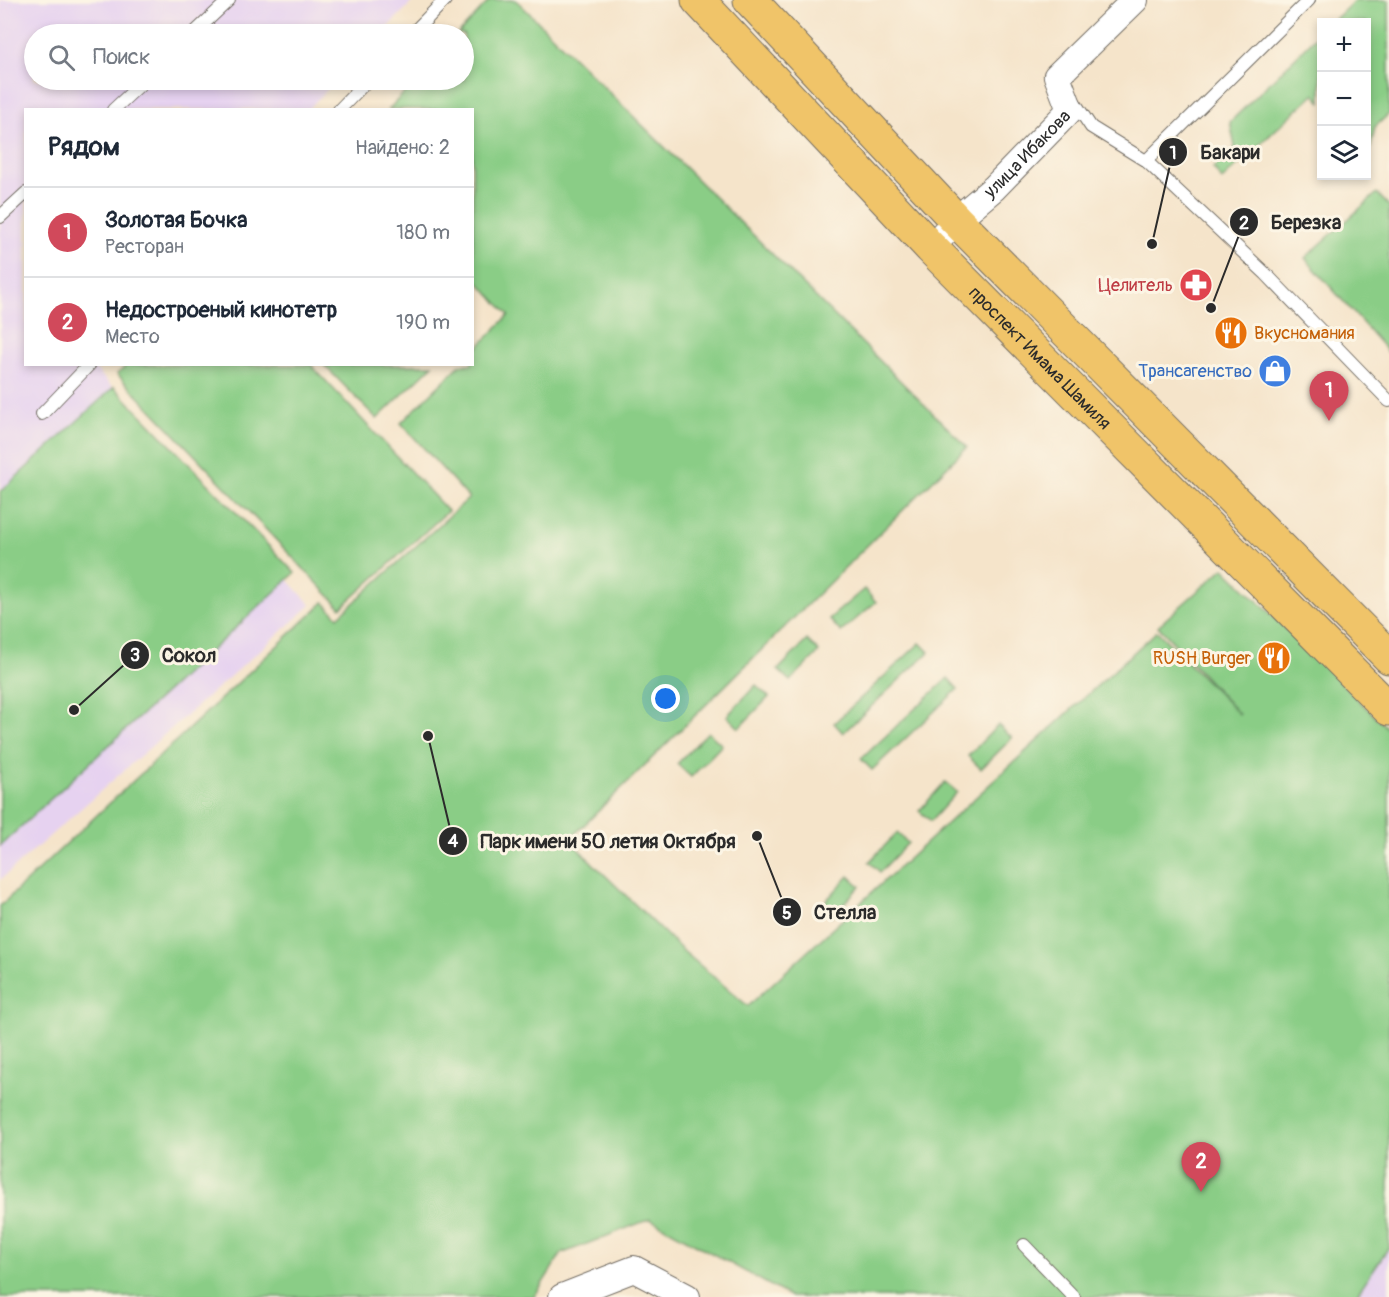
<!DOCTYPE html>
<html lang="ru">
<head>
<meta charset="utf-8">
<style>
	:root { --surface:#fff; --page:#f2f2f3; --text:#1f2937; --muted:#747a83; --line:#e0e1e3; --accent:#d1495b }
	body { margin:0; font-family:Pangolin,sans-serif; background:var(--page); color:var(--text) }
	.controls { position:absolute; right:18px; top:18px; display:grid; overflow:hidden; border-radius:0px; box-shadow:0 3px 9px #0003 }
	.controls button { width:54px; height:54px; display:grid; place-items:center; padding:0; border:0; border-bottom:2px solid var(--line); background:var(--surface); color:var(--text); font:30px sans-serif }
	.you { position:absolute; left:666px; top:699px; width:21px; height:21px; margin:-15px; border:4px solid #fff; border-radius:50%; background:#1a73e8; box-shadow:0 0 0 9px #1a73e833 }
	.badge { display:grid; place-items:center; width:39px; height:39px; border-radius:50%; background:var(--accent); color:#fff; font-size:20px; font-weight:700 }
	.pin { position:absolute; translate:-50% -50px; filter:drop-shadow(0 2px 3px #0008) }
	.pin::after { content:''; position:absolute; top:32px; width:21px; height:18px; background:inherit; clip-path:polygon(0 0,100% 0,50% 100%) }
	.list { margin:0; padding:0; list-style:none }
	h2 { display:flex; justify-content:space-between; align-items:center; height:78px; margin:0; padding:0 24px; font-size:26px }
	h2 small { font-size:20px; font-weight:400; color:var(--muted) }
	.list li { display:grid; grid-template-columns:39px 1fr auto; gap:18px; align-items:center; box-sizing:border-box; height:90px; padding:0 24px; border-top:2px solid var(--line) }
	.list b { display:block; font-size:22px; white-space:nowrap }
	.list p { margin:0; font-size:20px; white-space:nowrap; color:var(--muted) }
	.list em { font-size:20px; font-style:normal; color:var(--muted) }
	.icon { flex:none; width:33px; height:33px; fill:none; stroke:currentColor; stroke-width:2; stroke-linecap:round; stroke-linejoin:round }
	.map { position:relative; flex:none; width:1389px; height:1297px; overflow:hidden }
	.search { position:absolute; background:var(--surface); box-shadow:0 3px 9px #0003; left:24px; top:24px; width:450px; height:66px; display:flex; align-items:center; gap:15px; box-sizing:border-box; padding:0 21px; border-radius:33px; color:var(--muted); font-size:22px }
	.panel { position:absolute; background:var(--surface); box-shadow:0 3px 9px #0003; left:24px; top:108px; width:450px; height:258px; border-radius:0px }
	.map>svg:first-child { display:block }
</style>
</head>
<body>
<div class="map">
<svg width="1389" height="1297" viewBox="0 0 1389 1297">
	<rect width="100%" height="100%" fill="#fcf5e5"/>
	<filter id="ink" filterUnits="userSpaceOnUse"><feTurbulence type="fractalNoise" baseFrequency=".0167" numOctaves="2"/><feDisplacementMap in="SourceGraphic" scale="12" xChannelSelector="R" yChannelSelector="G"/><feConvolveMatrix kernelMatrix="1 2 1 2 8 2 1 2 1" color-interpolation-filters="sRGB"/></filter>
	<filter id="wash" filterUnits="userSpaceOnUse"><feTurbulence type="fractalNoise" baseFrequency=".008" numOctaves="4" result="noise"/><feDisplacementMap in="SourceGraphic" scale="24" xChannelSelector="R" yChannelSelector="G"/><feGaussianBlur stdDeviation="1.35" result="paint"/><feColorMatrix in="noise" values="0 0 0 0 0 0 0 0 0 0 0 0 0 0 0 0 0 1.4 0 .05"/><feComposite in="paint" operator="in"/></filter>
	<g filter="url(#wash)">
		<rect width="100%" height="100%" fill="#f5e4ca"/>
		<g fill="#e6d2f0">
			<path d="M0,0H414L381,34H34V80H337L308,109L26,110V364L92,365L311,605L0,880Z"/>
			<path d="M1389,1247V1297H1355L1368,1275Z"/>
		</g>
		<g fill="#8acd86" stroke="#5a7c58" stroke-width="1.5">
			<path d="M490,0H516L967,447L569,840L682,950L748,1006L1157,631L1240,715L1158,626L1224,568L1389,730V1247L1355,1297H791L650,1219L561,1254L534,1297H0V906L324,602L338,617L469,498L401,423L460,365L472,364L473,352L509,315L473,277L472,110L389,109L416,80H464V34H458Z"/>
			<path d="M1355,0H1389V114L1375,127L1370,152L1366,148V22H1332Z"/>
			<path d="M1321,32V102L1314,94L1222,180L1213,168L1235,147L1230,122Z"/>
			<path d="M1377,193L1389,206V353L1305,258Z"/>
			<path d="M127,365H311L448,511L341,608L117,374Z"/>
			<path d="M324,365H433L377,419Z"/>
			<path d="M114,387L295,573L0,846V492Z"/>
			<path d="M864,589L876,602L841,632L829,619Z"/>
			<path d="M807,640L819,652L790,681L778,670Z"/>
			<path d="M920,643L929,652L843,733L834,723Z"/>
			<path d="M948,678L958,689L872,770L861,759Z"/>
			<path d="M756,685L769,697L739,728L727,716Z"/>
			<path d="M998,725L1012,738L981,769L968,756Z"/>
			<path d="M708,732L722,745L691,777L677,764Z"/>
			<path d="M945,782L957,792L931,821L919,811Z"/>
			<path d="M897,833L908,843L880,872L869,862Z"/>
			<path d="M849,876L860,886L832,916L822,905Z"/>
		</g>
	</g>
	<g filter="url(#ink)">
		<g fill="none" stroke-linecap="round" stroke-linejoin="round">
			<defs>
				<g id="lane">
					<path d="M193,34L229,0"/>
					<path d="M412,34L445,0"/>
					<path d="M1073,100L1091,127L1146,161L1266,274L1389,401"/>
					<path d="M113,110L145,80"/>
					<path d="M339,110L368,80"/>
					<path d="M1146,161L1309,0"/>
					<path d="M0,217L26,193"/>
					<path d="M42,414L90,364"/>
					<path d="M1024,1245L1074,1297"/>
				</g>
				<g id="street">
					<path id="s1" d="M931,248L956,220L994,188L1070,110L1057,76L1135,0"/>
					<path d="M562,1297L634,1269L687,1297"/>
				</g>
				<g id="primary">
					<path id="s2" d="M698,0L931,248L1389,709"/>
					<path d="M750,0L956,220L1389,657"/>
				</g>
			</defs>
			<use href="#lane" stroke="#726c63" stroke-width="14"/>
			<use href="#street" stroke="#726c63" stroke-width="28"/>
			<use href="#primary" stroke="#726c63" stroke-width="35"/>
			<use href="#lane" stroke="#fff" stroke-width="12"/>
			<use href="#street" stroke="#fff" stroke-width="26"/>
			<use href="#primary" stroke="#f0c469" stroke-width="33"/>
		</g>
	</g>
	<defs>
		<symbol id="pharmacy-disc" viewBox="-11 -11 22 22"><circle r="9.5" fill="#e0444e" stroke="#fcf5e5"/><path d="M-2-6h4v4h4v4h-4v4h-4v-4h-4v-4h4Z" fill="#fff"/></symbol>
		<symbol id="restaurant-disc" viewBox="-11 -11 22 22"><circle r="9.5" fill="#e8710a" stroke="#fcf5e5"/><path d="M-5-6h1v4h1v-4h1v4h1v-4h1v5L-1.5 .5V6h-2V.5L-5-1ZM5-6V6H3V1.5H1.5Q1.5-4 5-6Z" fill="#fff"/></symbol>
		<symbol id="shop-disc" viewBox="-11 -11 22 22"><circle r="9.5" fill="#3f7fe0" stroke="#fcf5e5"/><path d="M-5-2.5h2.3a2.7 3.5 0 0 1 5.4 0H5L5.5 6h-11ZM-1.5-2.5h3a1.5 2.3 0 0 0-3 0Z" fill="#fff"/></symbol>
	</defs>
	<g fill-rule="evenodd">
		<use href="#pharmacy-disc" x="1177" y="266" width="38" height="38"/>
		<use href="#restaurant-disc" x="1212" y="314" width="38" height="38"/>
		<use href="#shop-disc" x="1256" y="352" width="38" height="38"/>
		<use href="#restaurant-disc" x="1255" y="639" width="38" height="38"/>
	</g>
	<g text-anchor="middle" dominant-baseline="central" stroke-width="6" stroke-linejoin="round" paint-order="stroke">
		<g font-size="18" fill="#2b2b2b" stroke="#fcf5e5">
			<text stroke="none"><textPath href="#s1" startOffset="135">улица Ибакова</textPath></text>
			<text stroke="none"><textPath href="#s2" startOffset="495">проспект Имама Шамиля</textPath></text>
		</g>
		<g font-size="18" fill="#be3a42" stroke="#fcf5e5" text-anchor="end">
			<text x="1173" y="285">Целитель</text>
		</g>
		<g font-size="18" fill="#c56008" stroke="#fcf5e5" text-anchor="start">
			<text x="1254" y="333">Вкусномания</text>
			<text x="1251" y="658" text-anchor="end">RUSH Burger</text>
		</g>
		<g font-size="18" fill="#366cbe" stroke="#fcf5e5" text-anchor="end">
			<text x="1252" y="371">Трансагенство</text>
		</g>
	</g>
	<path fill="none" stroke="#2b2b2b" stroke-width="2" d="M1152 244L1173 152M1211 308L1244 222M74 710L135 655M428 736L453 841M757 836L787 912"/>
	<g fill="#2b2b2b" stroke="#fcf5e5" stroke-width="2">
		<circle cx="1152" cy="244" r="6"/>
		<circle cx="1211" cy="308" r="6"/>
		<circle cx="74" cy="710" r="6"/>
		<circle cx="428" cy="736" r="6"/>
		<circle cx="757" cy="836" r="6"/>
		<circle cx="1173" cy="152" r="15"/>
		<circle cx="1244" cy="222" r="15"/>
		<circle cx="135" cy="655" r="15"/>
		<circle cx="453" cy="841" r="15"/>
		<circle cx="787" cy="912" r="15"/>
	</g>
	<g font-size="18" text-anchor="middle" font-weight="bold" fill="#fff">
		<text x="1173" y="159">1</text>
		<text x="1244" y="229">2</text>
		<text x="135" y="661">3</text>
		<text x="453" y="847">4</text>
		<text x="787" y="919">5</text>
	</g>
	<g font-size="20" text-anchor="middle" font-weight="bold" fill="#2b2b2b" stroke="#fcf5e5" stroke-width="6" stroke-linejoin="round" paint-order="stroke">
		<text x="1230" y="159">Бакари</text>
		<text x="1306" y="229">Березка</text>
		<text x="189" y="662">Сокол</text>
		<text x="608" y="848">Парк имени 50 летия Октября</text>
		<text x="845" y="919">Стелла</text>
	</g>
</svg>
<div class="controls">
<button>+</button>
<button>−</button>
<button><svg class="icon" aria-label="layers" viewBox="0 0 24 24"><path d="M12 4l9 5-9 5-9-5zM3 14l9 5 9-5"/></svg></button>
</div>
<div class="you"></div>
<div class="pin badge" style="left:1329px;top:421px">1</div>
<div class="pin badge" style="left:1201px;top:1192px">2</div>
<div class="search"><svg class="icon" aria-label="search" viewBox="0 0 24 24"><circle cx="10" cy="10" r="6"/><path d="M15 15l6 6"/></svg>Поиск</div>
<section class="panel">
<h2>Рядом<small>Найдено: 2</small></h2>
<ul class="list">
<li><span class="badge">1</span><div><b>Золотая Бочка</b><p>Ресторан</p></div><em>180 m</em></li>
<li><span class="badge">2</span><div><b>Недостроеный кинотетр</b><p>Место</p></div><em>190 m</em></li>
</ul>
</section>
</div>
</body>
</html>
